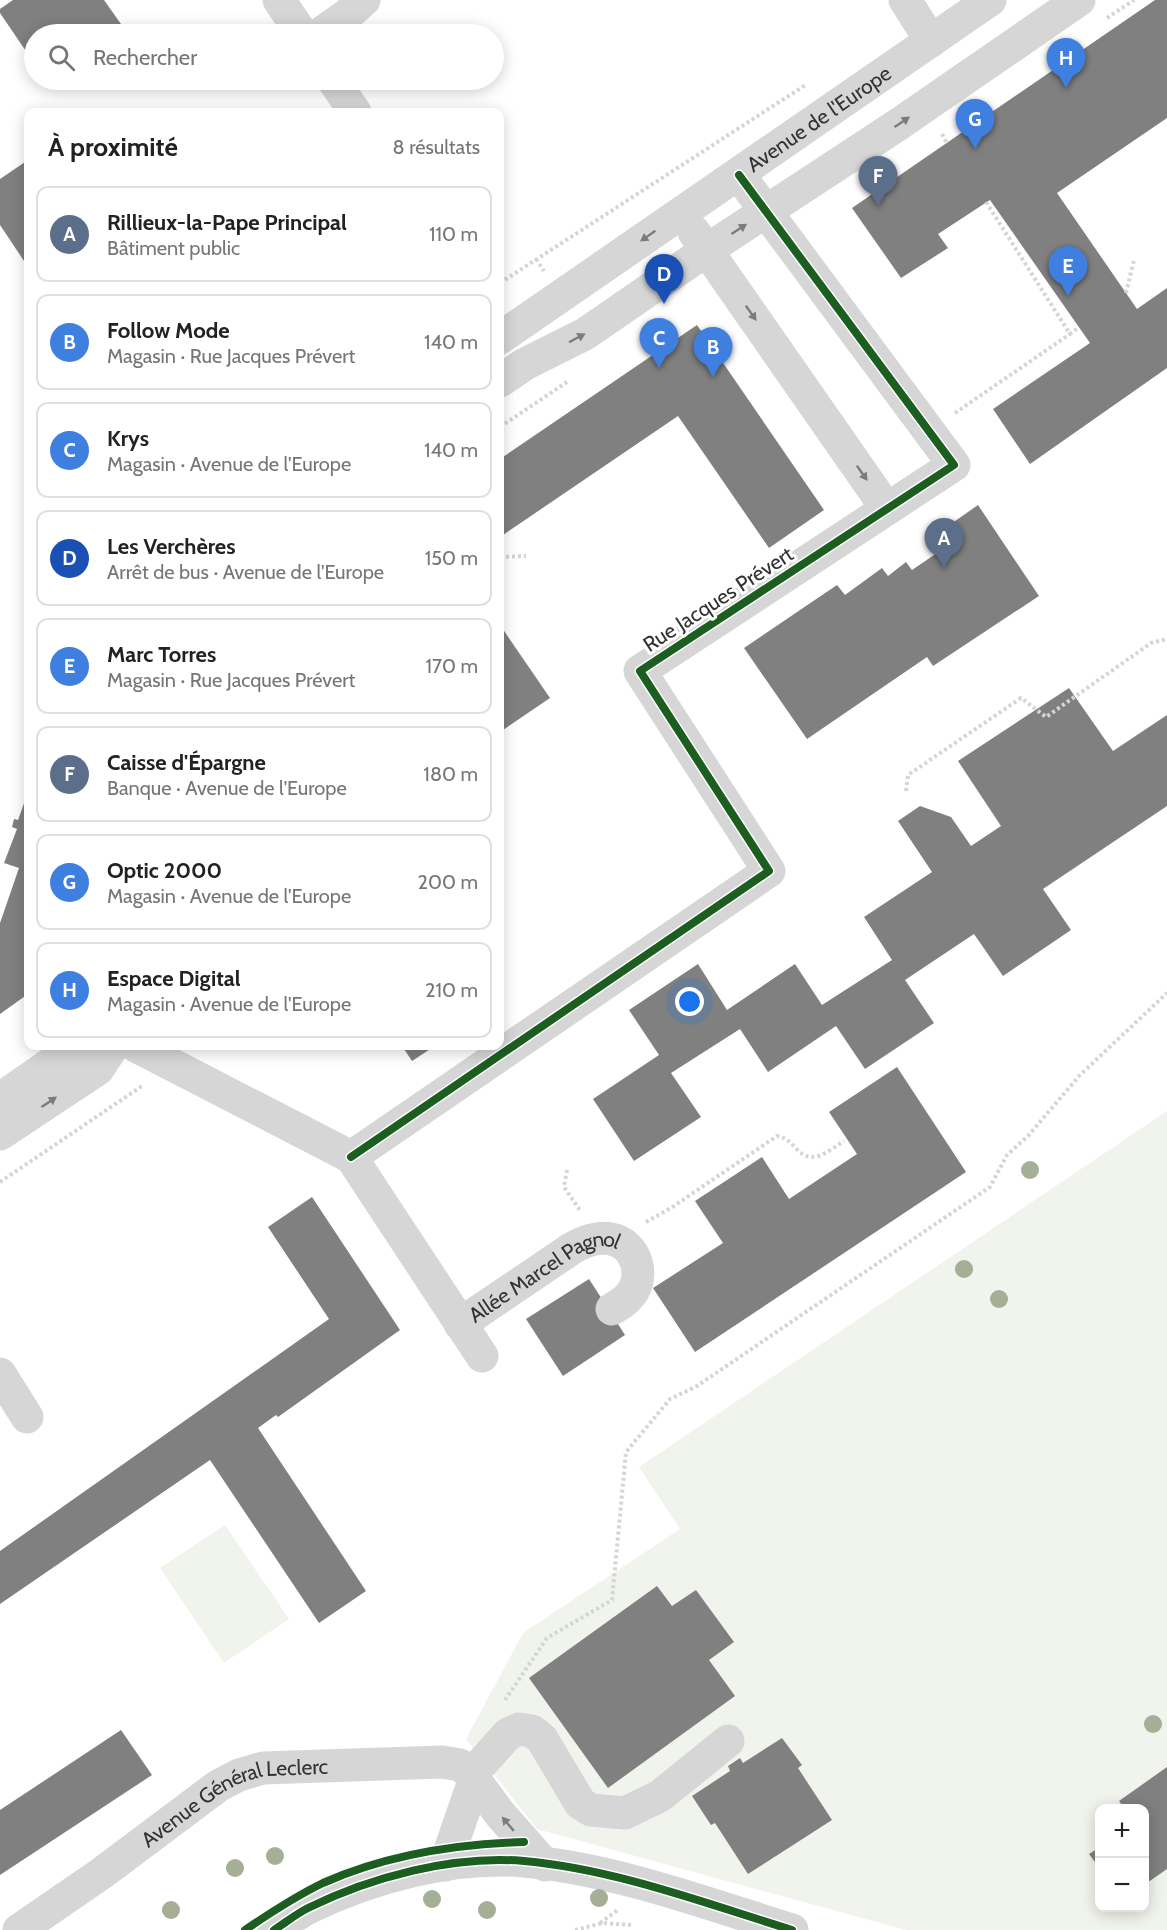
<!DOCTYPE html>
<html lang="fr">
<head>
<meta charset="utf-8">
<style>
	:root { --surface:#fff; --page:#f2f2f2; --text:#222; --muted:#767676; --line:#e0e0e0; --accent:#2563eb }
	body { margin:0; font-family:Cabin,sans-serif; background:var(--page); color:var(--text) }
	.controls { position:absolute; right:18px; bottom:18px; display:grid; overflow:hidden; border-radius:12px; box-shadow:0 3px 15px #0003 }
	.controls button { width:54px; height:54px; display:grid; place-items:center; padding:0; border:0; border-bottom:2px solid var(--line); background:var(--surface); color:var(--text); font:30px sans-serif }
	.you { position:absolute; left:690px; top:1002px; width:21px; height:21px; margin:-15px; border:4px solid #fff; border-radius:50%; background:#1a73e8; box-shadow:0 0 0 9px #1a73e833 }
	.badge { display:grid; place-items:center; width:39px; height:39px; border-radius:50%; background:var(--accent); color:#fff; font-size:20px; font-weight:700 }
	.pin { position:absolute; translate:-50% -50px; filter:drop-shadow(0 2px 3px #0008) }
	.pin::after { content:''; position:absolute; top:32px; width:21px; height:18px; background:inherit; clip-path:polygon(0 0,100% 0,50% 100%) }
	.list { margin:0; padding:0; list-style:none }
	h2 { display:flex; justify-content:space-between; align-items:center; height:78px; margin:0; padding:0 24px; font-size:26px }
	h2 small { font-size:20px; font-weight:400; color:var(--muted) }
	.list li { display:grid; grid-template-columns:39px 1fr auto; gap:18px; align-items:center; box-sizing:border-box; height:96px; margin:0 12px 12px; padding:0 12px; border:2px solid var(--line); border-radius:12px }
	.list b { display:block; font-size:22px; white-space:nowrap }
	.list p { margin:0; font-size:20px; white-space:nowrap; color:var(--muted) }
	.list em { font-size:20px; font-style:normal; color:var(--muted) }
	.icon { flex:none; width:33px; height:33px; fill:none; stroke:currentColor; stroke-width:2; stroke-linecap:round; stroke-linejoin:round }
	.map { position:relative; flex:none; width:1167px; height:1930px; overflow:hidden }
	.search { position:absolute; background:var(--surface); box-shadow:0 3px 15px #0003; left:24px; top:24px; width:480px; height:66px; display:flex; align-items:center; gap:15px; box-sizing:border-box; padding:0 21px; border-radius:33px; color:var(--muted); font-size:22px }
	.panel { position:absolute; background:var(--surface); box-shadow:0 3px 15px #0003; left:24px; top:108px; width:480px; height:942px; border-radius:12px }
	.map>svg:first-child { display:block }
</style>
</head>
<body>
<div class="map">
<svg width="1167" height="1930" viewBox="0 0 1167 1930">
	<rect width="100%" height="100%" fill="#fff"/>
	<g fill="#f1f4ec" fill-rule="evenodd">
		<path d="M1167,1111V1930H906L537,1829L466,1739L523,1633L680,1529L639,1467ZM1100,1808H1144V1908H1100Z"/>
		<path d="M225,1525L289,1619L224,1663L160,1568Z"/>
	</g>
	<g fill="#808080">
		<path d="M13,0H104L128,34H34V63L0,13V9Z"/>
		<path d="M1155,0H1167V118L1057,193L1137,309L1167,288V368L1030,464L993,409L1090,343L990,200L938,234L948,248L901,278L852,208Z"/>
		<path d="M28,160V267L0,225V179Z"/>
		<path d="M697,325L824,510L769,548L678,416L500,537V459Z"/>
		<path d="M978,505L1039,596L933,666L927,657L807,739L744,648L837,585L845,595L882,568L888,576L906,562L912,570L956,540L948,526Z"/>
		<path d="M500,625L550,698L500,732Z"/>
		<path d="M1069,688L1113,751L1167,715V806L1043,889L1071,930L1003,976L974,934L905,980L934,1023L865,1069L836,1026L768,1072L740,1029L671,1073L701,1117L634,1161L593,1099L659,1055L629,1010L698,964L727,1010L795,964L822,1005L892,960L864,917L932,872L898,821L920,806L951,817L971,846L1001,826L958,761Z"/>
		<path d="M28,792V994L0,1014V923L19,868L4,863L17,829L12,827L14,819L18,820Z"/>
		<path d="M402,1046H435L412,1061Z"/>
		<path d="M897,1067L966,1172L695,1352L653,1288L723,1243L695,1201L762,1157L789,1199L857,1154L829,1112Z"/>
		<path d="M312,1197L400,1330L278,1417L276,1415L258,1428L366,1591L319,1623L210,1460L0,1604V1551L329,1319L268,1227Z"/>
		<path d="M589,1279L625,1335L563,1376L526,1319Z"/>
		<path d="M657,1586L672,1606L696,1590L734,1642L709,1660L735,1696L608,1788L529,1678Z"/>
		<path d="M121,1730L152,1775L0,1875V1810Z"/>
		<path d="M782,1738L802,1765L798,1768L832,1820L748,1874L715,1823L711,1825L692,1796L730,1771L728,1766L740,1758L743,1763Z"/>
		<path d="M1167,1767V1869L1144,1885V1808H1124L1119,1801Z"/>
		<path d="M1100,1847V1869L1089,1854Z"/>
	</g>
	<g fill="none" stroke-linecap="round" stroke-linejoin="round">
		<g stroke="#d5d5d5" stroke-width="4" stroke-dasharray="3 3" stroke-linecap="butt">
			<path d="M1107,18L1134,0"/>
			<path d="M942,134L947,143"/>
			<path d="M986,202L1070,334L1079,327"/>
			<path d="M536,259L544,271"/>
			<path d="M500,283L807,84"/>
			<path d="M1126,293L1134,260"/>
			<path d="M955,413L1070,334"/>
			<path d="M500,427L567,382"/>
			<path d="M500,557L526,556"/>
			<path d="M906,791L908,775L1021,698L1046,717L1151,643L1167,639"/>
			<path d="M567,1170L564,1187L581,1212"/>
			<path d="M0,1182L142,1086"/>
			<path d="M646,1222L671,1208L777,1136C795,1138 798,1162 818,1156C828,1153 836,1146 844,1141"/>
			<path d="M505,1700L547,1638L612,1600L626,1452L670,1399L697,1386L990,1187L1007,1155L1028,1136L1080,1075L1167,993"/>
			<path d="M600,1923L618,1910"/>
			<path d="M575,1930L603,1923L631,1925"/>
		</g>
		<g stroke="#d6d6d6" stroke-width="33">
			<path d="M279,0L302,34"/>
			<path d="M905,0L931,41"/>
			<path d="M320,34L347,15L364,0"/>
			<path d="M333,80L355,112"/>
			<path d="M694,232L887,509"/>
			<path id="s1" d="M500,338L990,0"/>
			<path d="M500,381L525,364L585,334L707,250L899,124L1079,0"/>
			<path d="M136,1046L351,1157L482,1356"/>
			<path d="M0,1099L76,1046"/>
			<path d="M0,1134L98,1069L113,1046"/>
			<path d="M351,1157L769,871L640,671L954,465L739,175"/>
			<path id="s2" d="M460,1324L571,1249C582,1242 598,1236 611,1239C637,1244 645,1276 631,1294C626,1301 619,1305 612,1309"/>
			<path d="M0,1374L27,1417"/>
			<path d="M469,1772L482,1763L508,1734L519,1729L532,1731L542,1739L580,1803L591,1810L625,1813L660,1796L728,1741"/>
			<path d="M445,1865L474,1781"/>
			<path id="s3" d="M19,1930L102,1873L218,1786L239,1775L263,1768L442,1762L460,1765L469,1772L500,1814L545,1865"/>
			<path d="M274,1930C285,1923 296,1914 308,1908C371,1877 453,1855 524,1861C614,1869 705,1903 792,1930"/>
		</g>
		<defs>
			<g id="cycleway">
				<path d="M351,1157L769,871L640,671L954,465L739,175"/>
				<path d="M245,1930C270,1913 296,1896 323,1883C386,1855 455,1844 524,1842"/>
				<path d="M274,1930C285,1923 296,1914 308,1908C371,1877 453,1855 524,1861C614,1869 705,1903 792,1930"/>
			</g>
		</defs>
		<use href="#cycleway" stroke="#fff" stroke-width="11"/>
		<use href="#cycleway" stroke="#1b5e20" stroke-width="8"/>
	</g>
	<g fill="#a4af95">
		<circle cx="1030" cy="1170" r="9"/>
		<circle cx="964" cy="1269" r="9"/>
		<circle cx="999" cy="1299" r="9"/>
		<circle cx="1153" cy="1724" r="9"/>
		<circle cx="275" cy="1856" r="9"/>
		<circle cx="235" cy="1868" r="9"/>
		<circle cx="599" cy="1898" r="9"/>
		<circle cx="432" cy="1899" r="9"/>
		<circle cx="171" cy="1910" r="9"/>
		<circle cx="487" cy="1910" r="9"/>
	</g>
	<defs><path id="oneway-solid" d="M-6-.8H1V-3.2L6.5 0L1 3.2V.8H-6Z" transform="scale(1.5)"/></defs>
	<g fill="#7c7c7c">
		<use href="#oneway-solid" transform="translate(902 122) rotate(-34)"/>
		<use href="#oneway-solid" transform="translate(739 229) rotate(-33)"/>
		<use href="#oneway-solid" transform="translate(648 236) rotate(145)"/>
		<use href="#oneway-solid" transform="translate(751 313) rotate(55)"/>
		<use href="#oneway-solid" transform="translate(577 338) rotate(-28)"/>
		<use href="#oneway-solid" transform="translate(862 473) rotate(55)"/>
		<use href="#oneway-solid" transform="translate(49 1102) rotate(-34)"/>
		<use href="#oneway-solid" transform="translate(508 1824) rotate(-130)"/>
	</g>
	<g text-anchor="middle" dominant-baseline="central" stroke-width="6" stroke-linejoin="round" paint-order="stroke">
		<g font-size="21" fill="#323232" stroke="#fff">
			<text stroke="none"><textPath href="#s1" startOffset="387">Avenue de l'Europe</textPath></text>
			<text transform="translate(718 599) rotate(-33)">Rue Jacques Prévert</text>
			<text stroke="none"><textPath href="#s2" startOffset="99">Allée Marcel Pagnol</textPath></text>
			<text stroke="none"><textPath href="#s3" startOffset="256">Avenue Général Leclerc</textPath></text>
		</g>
	</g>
</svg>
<div class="controls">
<button>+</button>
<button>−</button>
</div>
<div class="you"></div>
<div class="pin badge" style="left:944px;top:568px;background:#5c6f8a">A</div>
<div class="pin badge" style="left:713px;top:377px;background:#3f7fe0">B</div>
<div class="pin badge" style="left:659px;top:368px;background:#3f7fe0">C</div>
<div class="pin badge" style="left:664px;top:304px;background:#1a4fb4">D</div>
<div class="pin badge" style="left:1068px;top:296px;background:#3f7fe0">E</div>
<div class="pin badge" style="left:878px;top:206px;background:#5c6f8a">F</div>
<div class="pin badge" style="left:975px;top:149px;background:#3f7fe0">G</div>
<div class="pin badge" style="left:1066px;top:88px;background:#3f7fe0">H</div>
<div class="search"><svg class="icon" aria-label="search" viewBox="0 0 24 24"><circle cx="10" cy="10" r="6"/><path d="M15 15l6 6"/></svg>Rechercher</div>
<section class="panel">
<h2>À proximité<small>8 résultats</small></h2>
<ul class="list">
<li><span class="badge" style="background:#5c6f8a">A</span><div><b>Rillieux-la-Pape Principal</b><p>Bâtiment public</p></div><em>110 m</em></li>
<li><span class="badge" style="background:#3f7fe0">B</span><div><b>Follow Mode</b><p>Magasin · Rue Jacques Prévert</p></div><em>140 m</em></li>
<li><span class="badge" style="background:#3f7fe0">C</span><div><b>Krys</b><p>Magasin · Avenue de l'Europe</p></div><em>140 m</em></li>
<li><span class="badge" style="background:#1a4fb4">D</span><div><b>Les Verchères</b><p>Arrêt de bus · Avenue de l'Europe</p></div><em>150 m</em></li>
<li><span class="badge" style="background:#3f7fe0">E</span><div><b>Marc Torres</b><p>Magasin · Rue Jacques Prévert</p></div><em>170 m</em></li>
<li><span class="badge" style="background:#5c6f8a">F</span><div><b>Caisse d'Épargne</b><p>Banque · Avenue de l'Europe</p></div><em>180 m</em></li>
<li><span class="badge" style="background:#3f7fe0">G</span><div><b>Optic 2000</b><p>Magasin · Avenue de l'Europe</p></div><em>200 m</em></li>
<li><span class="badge" style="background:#3f7fe0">H</span><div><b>Espace Digital</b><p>Magasin · Avenue de l'Europe</p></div><em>210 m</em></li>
</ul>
</section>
</div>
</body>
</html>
